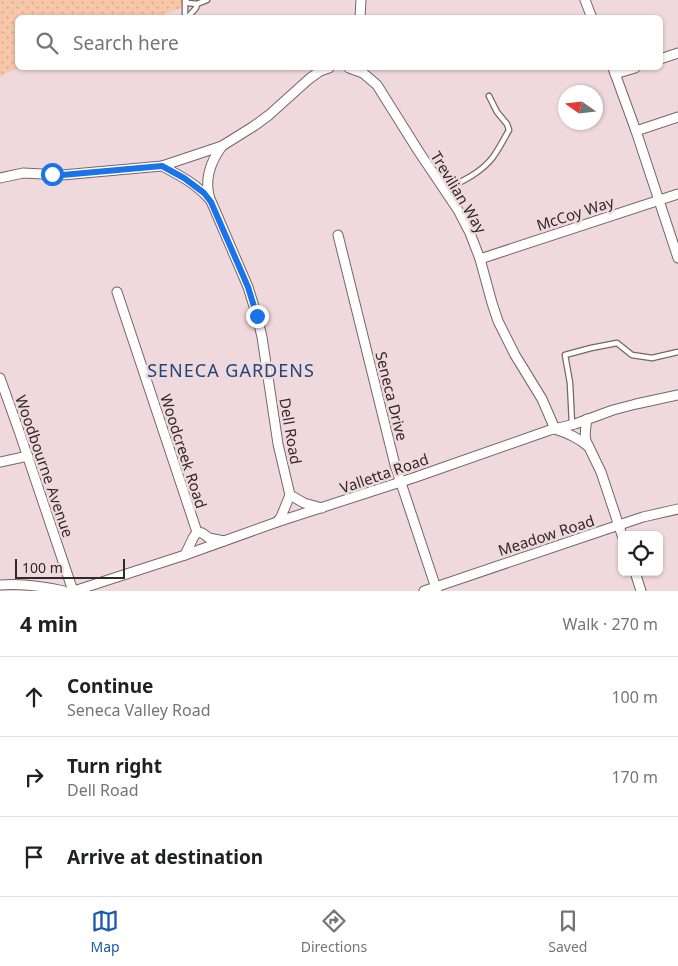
<!DOCTYPE html>
<html lang="en">
<head>
<meta charset="utf-8">
<style>
	:root { --surface:#fff; --page:#f6f6f6; --text:#202124; --muted:#757577; --line:#e0e0e0; --accent:#1c59aa }
	body { margin:0; font-family:"Noto Sans",sans-serif; background:var(--page); color:var(--text) }
	.controls { position:absolute; right:15px; bottom:15px; display:grid; overflow:hidden; border-radius:8px; box-shadow:0 1px 4px #0004 }
	.controls button { width:45px; height:45px; display:grid; place-items:center; padding:0; border:0; border-bottom:1px solid var(--line); background:var(--surface); color:var(--text); font:25px sans-serif }
	.compass { position:absolute; left:558px; top:85px; width:45px; height:45px; border-radius:50%; background:var(--surface); box-shadow:0 1px 4px #0004; rotate:284deg }
	.scale { position:absolute; left:15px; bottom:12px; width:110px; box-sizing:border-box; padding-left:5px; border:2px solid #312829; border-top:0; font-size:14px; line-height:18px; white-space:nowrap; color:#312829; -webkit-text-stroke:4px #f0d9dc; paint-order:stroke }
	.stop { position:absolute; width:15px; height:15px; margin:-11px; border:4px solid #1a73e8; border-radius:50%; background:#fff }
	.stop.end { background:#1a73e8; border-color:#fff; box-shadow:0 1px 5px #0008 }
	.list { margin:0; padding:0; list-style:none }
	h2 { display:flex; justify-content:space-between; align-items:center; height:65px; margin:0; padding:0 20px; font-size:21px }
	h2 small { font-size:16px; font-weight:400; color:var(--muted) }
	.list li { display:grid; grid-template-columns:32px 1fr auto; gap:15px; align-items:center; box-sizing:border-box; height:80px; padding:0 20px; border-top:1px solid var(--line) }
	.list b { display:block; font-size:19px; white-space:nowrap }
	.list p { margin:0; font-size:16px; white-space:nowrap; color:var(--muted) }
	.list em { font-size:16px; font-style:normal; color:var(--muted) }
	.icon { flex:none; width:28px; height:28px; fill:none; stroke:currentColor; stroke-width:2; stroke-linecap:round; stroke-linejoin:round }
	.map { position:relative; flex:none; width:678px; height:591px; overflow:hidden }
	.search { position:absolute; background:var(--surface); box-shadow:0 1px 4px #0004; left:15px; right:15px; top:15px; height:55px; display:flex; align-items:center; gap:12px; box-sizing:border-box; padding:0 18px; border-radius:8px; color:var(--muted); font-size:19px }
	.sheet { height:305px; background:var(--surface) }
	nav { display:flex; justify-content:space-around; align-items:center; box-sizing:border-box; height:70px; border-top:1px solid var(--line); background:var(--surface); font-size:14px; color:var(--muted) }
	nav a { display:grid; justify-items:center; gap:2px }
	nav .on { color:var(--accent) }
	.map>svg:first-child { display:block }
</style>
</head>
<body>
<div class="map">
<svg width="678" height="591" viewBox="0 0 678 591">
	<defs>
		<pattern id="grass-dots" width="8" height="8" patternUnits="userSpaceOnUse" patternTransform="scale(1.25)"><rect width="8" height="8" fill="#f8c6a9"/><path d="M2 2h.1M6 6h.1" fill="none" stroke="#d5aa91" stroke-width="1.8" stroke-linecap="round"/></pattern>
	</defs>
	<rect width="100%" height="100%" fill="#f0d9dc"/>
	<path fill="url(#grass-dots)" d="M0,0H205L156,17L18,18V68H20L6,73L0,77Z"/>
	<g fill="none" stroke-linecap="round" stroke-linejoin="round">
		<defs>
			<g id="service">
				<path d="M185,0L188,3L197,4L207,0"/>
				<path d="M185,0V18"/>
				<path d="M187,18L196,8L197,4"/>
				<path d="M445,189C461,183 483,171 493,157C499,149 504,139 509,130L507,124L497,112L489,96"/>
				<path d="M572,424L570,383L565,355L591,348L617,343L632,355L652,358L678,352"/>
			</g>
			<g id="minor">
				<path d="M585,0L592,18"/>
				<path d="M360,18L361,0"/>
				<path d="M660,59L678,53"/>
				<path d="M349,68L363,73L377,85L419,152L458,210L470,233L480,259L492,303L498,321L515,355L542,399L555,429C569,434 577,437 589,447"/>
				<path d="M613,68L636,131L678,258"/>
				<path d="M615,74L635,68"/>
				<path d="M636,131L678,117"/>
				<path d="M162,166C181,176 198,185 211,201L248,287L257,316L262,337L278,444L290,495L281,517L277,522"/>
				<path d="M0,178L23,173L62,175L162,166L222,146L254,126L269,115L309,79L320,71L329,68"/>
				<path d="M210,199C204,180 211,161 222,146"/>
				<path d="M338,235L395,465L437,591"/>
				<path d="M480,259L678,194"/>
				<path d="M117,292L197,532L193,538L185,555"/>
				<path d="M0,378L19,431L73,591"/>
				<path d="M587,419C586,427 584,434 586,441L601,472L622,535"/>
				<path d="M0,462L28,456"/>
				<path d="M290,495L304,503L322,508"/>
				<path d="M197,532L202,533L209,538L224,541"/>
				<path d="M635,572L641,591"/>
				<path d="M0,585C22,583 42,586 64,591"/>
				<path d="M74,591L185,555L277,522L416,477L550,430L575,424L613,410L636,404L678,395"/>
				<path d="M424,591L610,528L643,517L678,509"/>
			</g>
		</defs>
		<use href="#service" stroke="#786467" stroke-width="7"/>
		<use href="#minor" stroke="#786467" stroke-width="11"/>
		<use href="#service" stroke="#fff" stroke-width="4.5"/>
		<use href="#minor" stroke="#fff" stroke-width="9"/>
	</g>
	<g fill="none" stroke-linecap="round" stroke-linejoin="round">
		<path stroke="#1a73e8" stroke-width="6" d="M52,174L62,175L162,166L184,178L204,193L211,202L248,287L257,316"/>
	</g>
	<g text-anchor="middle" dominant-baseline="central" stroke-width="5" stroke-linejoin="round" paint-order="stroke">
		<g font-size="15" fill="#312829" stroke="#f0d9dc">
			<text transform="translate(459 192) rotate(59)">Trevilian Way</text>
			<text transform="translate(575 213) rotate(-18)">McCoy Way</text>
			<text transform="translate(392 396) rotate(76)">Seneca Drive</text>
			<text transform="translate(291 431) rotate(80)">Dell Road</text>
			<text transform="translate(184 451) rotate(72)">Woodcreek Road</text>
			<text transform="translate(45 466) rotate(71)">Woodbourne Avenue</text>
			<text transform="translate(384 473) rotate(-19)">Valletta Road</text>
			<text transform="translate(546 535) rotate(-18)">Meadow Road</text>
		</g>
		<g font-size="18" letter-spacing="1" fill="#20467b" stroke="#f0d9dc">
			<text x="231" y="370">SENECA GARDENS</text>
		</g>
	</g>
</svg>
<div class="controls">
<button><svg class="icon" aria-label="locate" viewBox="0 0 24 24"><circle cx="12" cy="12" r="6"/><path d="M12 2v4M12 18v4M2 12h4M18 12h4"/></svg></button>
</div>
<svg class="compass" viewBox="-18 -18 36 36"><path d="M0-13l5 13h-10z" fill="#e53935"/><path d="M0 13l5-13h-10z" fill="#757577"/></svg>
<div class="scale">100 m</div>
<div class="stop" style="left:52px;top:174px"></div>
<div class="stop end" style="left:257px;top:316px"></div>
<div class="search"><svg class="icon" aria-label="search" viewBox="0 0 24 24"><circle cx="10" cy="10" r="6"/><path d="M15 15l6 6"/></svg>Search here</div>
</div>
<section class="sheet">
<h2>4 min<small>Walk · 270 m</small></h2>
<ul class="list">
<li><svg class="icon" aria-label="ahead" viewBox="0 0 24 24"><path d="M12 20V5M6 11l6-6 6 6"/></svg><div><b>Continue</b><p>Seneca Valley Road</p></div><em>100 m</em></li>
<li><svg class="icon" aria-label="right" viewBox="0 0 24 24"><path d="M7 20v-9h11M14 6l5 5-5 5"/></svg><div><b>Turn right</b><p>Dell Road</p></div><em>170 m</em></li>
<li><svg class="icon" aria-label="arrive" viewBox="0 0 24 24"><path d="M6 21V4h12l-3 4 3 4H6"/></svg><div><b>Arrive at destination</b></div></li>
</ul>
</section>
<nav>
<a class="on"><svg class="icon" aria-label="map" viewBox="0 0 24 24"><path d="M3 6l6-2 6 2 6-2v14l-6 2-6-2-6 2zM9 4v14M15 6v14"/></svg>Map</a>
<a><svg class="icon" aria-label="directions" viewBox="0 0 24 24"><path d="M12 3l9 9-9 9-9-9zM9 14v-3h6M13 9l2 2-2 2"/></svg>Directions</a>
<a><svg class="icon" aria-label="saved" viewBox="0 0 24 24"><path d="M7 4h10v16l-5-4-5 4z"/></svg>Saved</a>
</nav>
</body>
</html>
